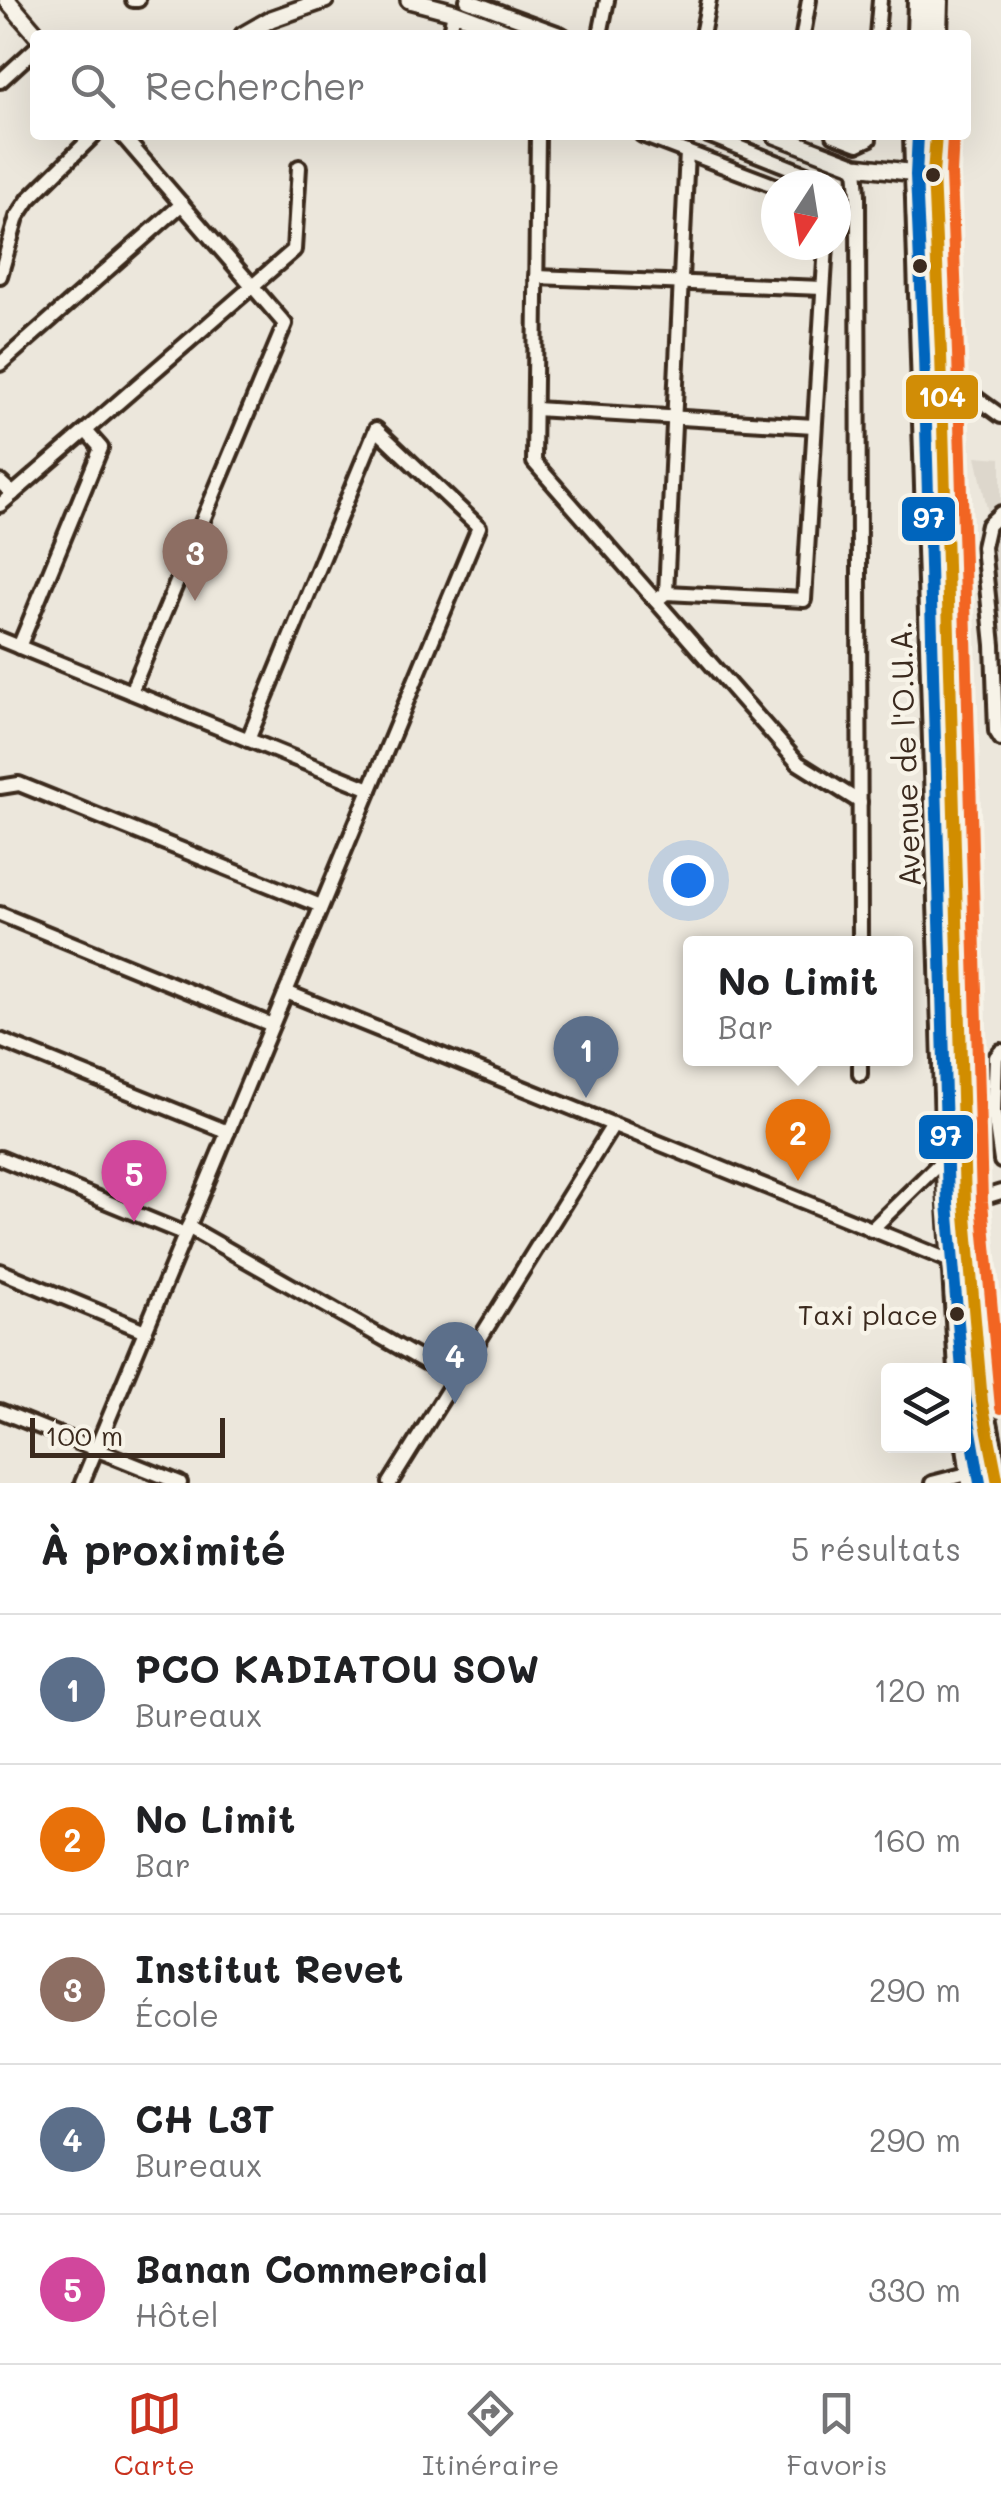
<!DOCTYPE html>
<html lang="fr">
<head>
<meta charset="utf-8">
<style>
	:root { --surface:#fff; --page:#f6f6f6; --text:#202124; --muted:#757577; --line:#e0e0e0; --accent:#c8321e }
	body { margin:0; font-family:Mali,sans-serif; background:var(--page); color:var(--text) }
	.controls { position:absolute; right:30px; bottom:30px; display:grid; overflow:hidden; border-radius:10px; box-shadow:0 10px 40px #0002 }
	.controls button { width:90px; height:90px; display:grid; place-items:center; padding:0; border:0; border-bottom:2px solid var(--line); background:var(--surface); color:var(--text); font:50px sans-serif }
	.compass { position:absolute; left:761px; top:170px; width:90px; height:90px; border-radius:50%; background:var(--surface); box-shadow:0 10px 40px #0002; rotate:192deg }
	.scale { position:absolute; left:30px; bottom:25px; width:195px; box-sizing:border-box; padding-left:10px; border:5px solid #3b2a1e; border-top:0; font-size:28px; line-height:35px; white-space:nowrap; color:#3b2a1e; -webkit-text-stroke:8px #f7f3e8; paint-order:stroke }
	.you { position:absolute; left:688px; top:880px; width:35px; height:35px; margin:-25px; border:8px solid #fff; border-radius:50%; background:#1a73e8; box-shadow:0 0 0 15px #1a73e833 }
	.badge { display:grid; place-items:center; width:65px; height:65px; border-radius:50%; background:var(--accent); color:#fff; font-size:32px; font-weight:700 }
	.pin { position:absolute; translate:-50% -82px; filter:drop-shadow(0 2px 5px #0008) }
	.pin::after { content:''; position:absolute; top:52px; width:35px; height:30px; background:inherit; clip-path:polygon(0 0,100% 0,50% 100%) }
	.popup { position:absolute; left:683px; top:936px; width:230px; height:130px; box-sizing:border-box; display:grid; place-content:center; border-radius:10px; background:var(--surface); filter:drop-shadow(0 2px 8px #0005); font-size:32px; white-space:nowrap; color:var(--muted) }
	.popup b { font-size:38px; color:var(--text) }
	.popup::after { content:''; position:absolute; left:50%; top:100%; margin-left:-20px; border:20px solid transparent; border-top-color:var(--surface) }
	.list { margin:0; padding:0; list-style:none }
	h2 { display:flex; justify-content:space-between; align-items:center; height:130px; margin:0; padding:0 40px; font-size:42px }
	h2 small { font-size:32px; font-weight:400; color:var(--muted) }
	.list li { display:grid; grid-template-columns:65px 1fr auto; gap:30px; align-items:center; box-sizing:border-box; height:150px; padding:0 40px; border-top:2px solid var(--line) }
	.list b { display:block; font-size:38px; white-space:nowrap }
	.list p { margin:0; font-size:32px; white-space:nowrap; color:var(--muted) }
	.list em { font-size:32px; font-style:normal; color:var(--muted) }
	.icon { flex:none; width:55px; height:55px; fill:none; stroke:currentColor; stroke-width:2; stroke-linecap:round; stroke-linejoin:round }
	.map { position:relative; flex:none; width:1001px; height:1483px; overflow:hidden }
	.search { position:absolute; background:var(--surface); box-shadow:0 10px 40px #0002; left:30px; right:30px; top:30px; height:110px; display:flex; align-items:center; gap:25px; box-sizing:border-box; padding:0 35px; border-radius:10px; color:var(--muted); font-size:38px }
	.sheet { height:880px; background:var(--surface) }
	nav { display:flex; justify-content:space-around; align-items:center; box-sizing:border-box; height:140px; border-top:2px solid var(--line); background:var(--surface); font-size:28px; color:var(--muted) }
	nav a { display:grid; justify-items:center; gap:5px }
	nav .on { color:var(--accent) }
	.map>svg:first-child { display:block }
</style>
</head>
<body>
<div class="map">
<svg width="1001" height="1483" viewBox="0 0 1001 1483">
	<rect width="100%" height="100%" fill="#ece7dc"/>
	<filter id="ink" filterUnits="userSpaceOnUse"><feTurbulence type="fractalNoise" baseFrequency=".01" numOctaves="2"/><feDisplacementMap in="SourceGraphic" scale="20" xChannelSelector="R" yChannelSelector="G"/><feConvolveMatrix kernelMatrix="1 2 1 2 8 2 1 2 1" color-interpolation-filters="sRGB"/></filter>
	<g filter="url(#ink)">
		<path fill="#ddd7cc" d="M976,456L1001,458V626L986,627L991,528Z"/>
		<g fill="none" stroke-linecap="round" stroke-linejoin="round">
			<defs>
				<g id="minor">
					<path d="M133,0H138"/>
					<path d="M467,0L562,35"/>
					<path d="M454,12L450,32L457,35"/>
					<path d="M600,35L607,0"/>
					<path d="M702,35L709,0"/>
					<path d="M803,35L809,0"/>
					<path d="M877,35L880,0"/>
					<path d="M0,81L35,49"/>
					<path d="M122,135L285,324L131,692"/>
					<path d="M538,135L534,462L798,763L860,802"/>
					<path d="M642,135L776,186"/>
					<path d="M708,135L834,185"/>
					<path d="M834,135L858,144L869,139V135"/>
					<path d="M856,166L858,195L860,944"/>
					<path d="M0,276L17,217L29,199L94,135"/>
					<path d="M536,277L823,288"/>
					<path d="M945,359L961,387L1001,416"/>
					<path d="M0,364L182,204"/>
					<path d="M535,409L814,426"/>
					<path d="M0,482L13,494"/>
					<path d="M0,505L294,250L299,167"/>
					<path d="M1001,513L988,525L983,547L993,645L996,731L1001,739"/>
					<path d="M666,593L687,152"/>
					<path d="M656,601L666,593L804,600L826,245"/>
					<path d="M0,639L370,789"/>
					<path d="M19,647L101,448L86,431"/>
					<path d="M0,787L19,784L321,906"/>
					<path d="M0,914L272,1025"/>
					<path d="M286,992L953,1262"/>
					<path d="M0,1040L228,1132"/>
					<path d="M1001,1051L996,1057L994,1112L1001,1161"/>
					<path d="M860,1058V1074"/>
					<path d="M0,1158L185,1234"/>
					<path d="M965,1203L1001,1192"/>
					<path d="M188,1227L455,1379"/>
					<path d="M871,1230L947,1156"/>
					<path d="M0,1271L145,1331"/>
					<path d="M0,1411L180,1483"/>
					<path d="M82,1483L479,527L376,429L248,740"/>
					<path d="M390,1483L613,1125"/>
					<path d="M932,1483L994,1467"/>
				</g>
				<g id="tertiary">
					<path d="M7,0L37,35"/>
					<path d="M409,0L454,12L515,35"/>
					<path d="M243,35L271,19L325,0"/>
					<path d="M775,135L856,166L925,174"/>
				</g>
				<g id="trunk">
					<path d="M918,35L919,0"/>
					<path d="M936,35L937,0"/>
					<path d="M915,135L947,1156L960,1370"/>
					<path d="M936,135L933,174L941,353L965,1203L982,1402L998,1483"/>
					<path d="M964,1417L973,1483"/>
				</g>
			</defs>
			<use href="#minor" stroke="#3b2a1e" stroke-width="20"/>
			<use href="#tertiary" stroke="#3b2a1e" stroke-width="22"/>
			<use href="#trunk" stroke="#3b2a1e" stroke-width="28"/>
			<use href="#minor" stroke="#f7f3e8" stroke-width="12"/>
			<use href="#tertiary" stroke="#f7f3e8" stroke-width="15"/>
			<use href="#trunk" stroke="#f7f3e8" stroke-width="20"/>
			<defs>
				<path id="bus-1" d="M936,135L933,174L941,353L965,1203L982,1402L998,1483"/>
				<g id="bus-2">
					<path d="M918,135L916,175L924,354L948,1203L962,1370"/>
					<path d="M964,1391L980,1483"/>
				</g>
				<path id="bus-3" d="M953,136L951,174L958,353L982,1202L1001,1408"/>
			</defs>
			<use href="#bus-1" stroke="#f7f3e8" stroke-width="20"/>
			<use href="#bus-2" stroke="#f7f3e8" stroke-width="20"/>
			<use href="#bus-3" stroke="#f7f3e8" stroke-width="20"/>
			<use href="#bus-1" stroke="#d18d06" stroke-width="12"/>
			<use href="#bus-2" stroke="#0065bd" stroke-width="12"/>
			<use href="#bus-3" stroke="#f26522" stroke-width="12"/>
		</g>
	</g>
	<g fill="#3b2a1e" stroke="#f7f3e8" stroke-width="4">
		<circle cx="933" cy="175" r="9"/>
		<circle cx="920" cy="266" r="9"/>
		<circle cx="957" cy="1314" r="9"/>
	</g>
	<g text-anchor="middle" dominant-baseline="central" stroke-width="9" stroke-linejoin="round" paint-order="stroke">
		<g font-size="28" fill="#3b2a1e" stroke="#f7f3e8" text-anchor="end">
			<text x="938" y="1314">Taxi place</text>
		</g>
		<g font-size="30" fill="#3b2a1e" stroke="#f7f3e8">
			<text transform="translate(904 754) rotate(-92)">Avenue de l'O.U.A.</text>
		</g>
	</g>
	<g stroke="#f7f3e8" stroke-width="4">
		<rect x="904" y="373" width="76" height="48" rx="10" fill="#d18d06"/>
		<rect x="900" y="495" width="57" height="48" rx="10" fill="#0065bd"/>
		<rect x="917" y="1113" width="58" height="48" rx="10" fill="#0065bd"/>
	</g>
	<g font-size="28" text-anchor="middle" font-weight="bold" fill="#fff">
		<text x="942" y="407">104</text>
		<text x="929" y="528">97</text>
		<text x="946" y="1146">97</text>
	</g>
</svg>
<div class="controls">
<button><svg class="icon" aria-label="layers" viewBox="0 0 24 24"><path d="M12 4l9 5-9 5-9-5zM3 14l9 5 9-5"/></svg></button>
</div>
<svg class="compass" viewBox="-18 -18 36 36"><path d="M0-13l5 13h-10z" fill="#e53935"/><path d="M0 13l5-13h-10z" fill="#757577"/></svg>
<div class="scale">100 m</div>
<div class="you"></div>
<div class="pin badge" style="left:586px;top:1098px;background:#5c6f8a">1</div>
<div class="pin badge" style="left:798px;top:1181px;background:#e8710a">2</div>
<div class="popup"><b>No Limit</b>Bar</div>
<div class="pin badge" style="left:195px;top:601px;background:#8d6e63">3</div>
<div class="pin badge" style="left:455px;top:1404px;background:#5c6f8a">4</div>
<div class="pin badge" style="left:134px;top:1222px;background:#d1479c">5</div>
<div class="search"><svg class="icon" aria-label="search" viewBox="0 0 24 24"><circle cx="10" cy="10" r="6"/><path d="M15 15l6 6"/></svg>Rechercher</div>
</div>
<section class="sheet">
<h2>À proximité<small>5 résultats</small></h2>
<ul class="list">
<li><span class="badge" style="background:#5c6f8a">1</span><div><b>PCO KADIATOU SOW</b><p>Bureaux</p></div><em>120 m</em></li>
<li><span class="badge" style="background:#e8710a">2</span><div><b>No Limit</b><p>Bar</p></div><em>160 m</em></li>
<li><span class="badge" style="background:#8d6e63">3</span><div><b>Institut Revet</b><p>École</p></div><em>290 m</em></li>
<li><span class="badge" style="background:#5c6f8a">4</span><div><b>CH L3T</b><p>Bureaux</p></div><em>290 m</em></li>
<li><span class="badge" style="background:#d1479c">5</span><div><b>Banan Commercial</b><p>Hôtel</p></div><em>330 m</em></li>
</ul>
</section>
<nav>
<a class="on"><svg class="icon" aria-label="map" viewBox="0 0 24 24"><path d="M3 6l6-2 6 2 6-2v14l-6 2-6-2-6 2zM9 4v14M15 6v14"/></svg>Carte</a>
<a><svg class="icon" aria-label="directions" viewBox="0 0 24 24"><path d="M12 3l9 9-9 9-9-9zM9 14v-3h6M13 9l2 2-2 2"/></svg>Itinéraire</a>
<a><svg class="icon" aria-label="saved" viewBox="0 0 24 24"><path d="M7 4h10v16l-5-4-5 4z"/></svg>Favoris</a>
</nav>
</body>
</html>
